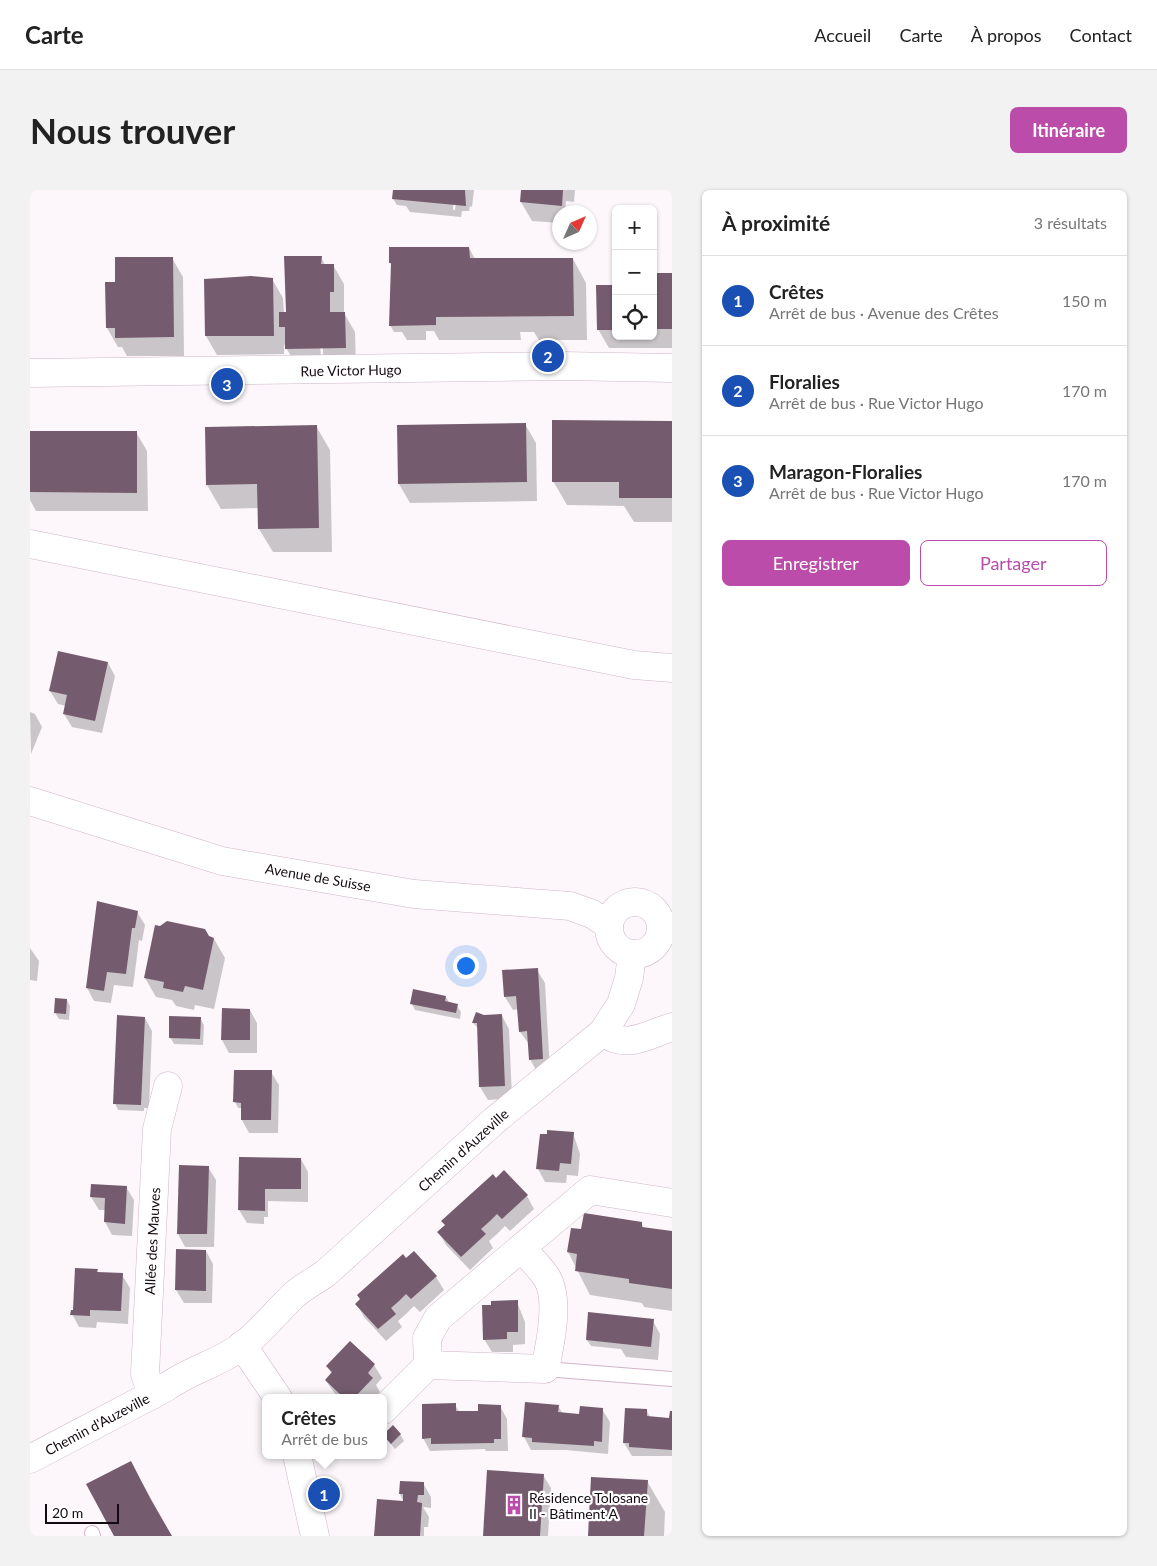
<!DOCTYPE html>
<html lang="fr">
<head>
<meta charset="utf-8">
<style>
	:root { --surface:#fff; --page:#f2f2f2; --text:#222; --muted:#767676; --line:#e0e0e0; --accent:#bb4ca9 }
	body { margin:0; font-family:Lato,sans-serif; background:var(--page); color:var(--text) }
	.controls { position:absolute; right:15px; top:15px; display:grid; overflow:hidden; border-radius:8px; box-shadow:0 1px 4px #0004 }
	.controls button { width:45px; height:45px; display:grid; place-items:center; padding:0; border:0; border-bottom:1px solid var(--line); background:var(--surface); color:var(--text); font:25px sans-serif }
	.compass { position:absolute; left:522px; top:15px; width:45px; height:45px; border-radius:50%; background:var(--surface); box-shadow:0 1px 4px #0004; rotate:45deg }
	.scale { position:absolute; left:15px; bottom:12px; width:74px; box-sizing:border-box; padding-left:5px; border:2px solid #140b12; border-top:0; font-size:14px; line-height:18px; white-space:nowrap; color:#140b12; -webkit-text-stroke:4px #fff; paint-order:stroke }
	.you { position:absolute; left:435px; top:775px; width:18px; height:18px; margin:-12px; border:4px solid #fff; border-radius:50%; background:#1a73e8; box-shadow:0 0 0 8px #1a73e833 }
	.badge { display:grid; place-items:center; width:32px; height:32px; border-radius:50%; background:var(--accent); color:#fff; font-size:16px; font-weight:700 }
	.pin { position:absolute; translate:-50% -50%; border:2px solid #fff; box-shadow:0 1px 5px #0006 }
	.popup { position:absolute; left:232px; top:1204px; width:125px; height:65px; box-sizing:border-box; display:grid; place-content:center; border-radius:8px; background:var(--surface); filter:drop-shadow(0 1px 4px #0005); font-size:16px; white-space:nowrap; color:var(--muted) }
	.popup b { font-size:19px; color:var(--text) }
	.popup::after { content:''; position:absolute; left:50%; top:100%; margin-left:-10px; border:10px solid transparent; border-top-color:var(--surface) }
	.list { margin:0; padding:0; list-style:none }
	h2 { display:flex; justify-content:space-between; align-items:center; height:65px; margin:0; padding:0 20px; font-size:21px }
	h2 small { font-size:16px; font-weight:400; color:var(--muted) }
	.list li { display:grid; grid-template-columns:32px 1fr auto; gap:15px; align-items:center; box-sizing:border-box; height:90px; padding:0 20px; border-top:1px solid var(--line) }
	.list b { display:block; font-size:19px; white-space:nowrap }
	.list p { margin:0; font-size:16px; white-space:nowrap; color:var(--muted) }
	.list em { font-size:16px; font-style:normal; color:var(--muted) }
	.actions { display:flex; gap:10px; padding:15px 20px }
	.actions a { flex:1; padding:11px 0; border:1px solid var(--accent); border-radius:8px; text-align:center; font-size:18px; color:var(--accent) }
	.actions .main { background:var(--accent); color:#fff }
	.icon { flex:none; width:28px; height:28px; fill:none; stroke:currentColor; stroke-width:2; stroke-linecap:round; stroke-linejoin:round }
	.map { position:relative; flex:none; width:642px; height:1346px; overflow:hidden; border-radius:8px }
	header { display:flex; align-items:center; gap:30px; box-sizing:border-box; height:70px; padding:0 25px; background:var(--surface); border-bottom:1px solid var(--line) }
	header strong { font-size:24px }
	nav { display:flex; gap:28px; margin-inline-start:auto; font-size:18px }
	.intro { display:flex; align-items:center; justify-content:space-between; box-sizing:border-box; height:120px; padding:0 30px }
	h1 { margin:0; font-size:35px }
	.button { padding:12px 22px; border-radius:8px; background:var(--accent); color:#fff; font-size:18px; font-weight:700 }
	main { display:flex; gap:30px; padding:0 30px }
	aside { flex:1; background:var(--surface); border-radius:8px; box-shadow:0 1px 4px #0004 }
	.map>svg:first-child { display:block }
</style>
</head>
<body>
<header>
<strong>Carte</strong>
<nav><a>Accueil</a><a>Carte</a><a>À propos</a><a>Contact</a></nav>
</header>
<div class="intro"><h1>Nous trouver</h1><a class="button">Itinéraire</a></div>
<main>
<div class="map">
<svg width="642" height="1346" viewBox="0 0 642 1346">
	<rect width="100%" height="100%" fill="#fdf7fb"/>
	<g fill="#0003">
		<path d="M364,0H424L423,20H425L427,0H444L442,17L440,16L439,21H432L431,27L380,22L376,16L367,15L363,9Z"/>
		<path d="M492,0H545L544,12L536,11L535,22H530V33L502,31L491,12Z"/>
		<path d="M439,58L445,69H543L556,93L557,150H509L504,142H490L491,150H409L404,141H396V150H377L372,142H364L360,135L363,78L360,73V59Z"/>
		<path d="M291,67L295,75H303L314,94V123L325,142L326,177H304L297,165H293V156H290L291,165H284V177H267L254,154V164L187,165L176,146L242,89L253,108L254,123H258Z"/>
		<path d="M142,68L153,87L154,166H97L92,157H88L77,138L76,93H86Z"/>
		<path d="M623,85L642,86V158H579L568,139L586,96V146H623Z"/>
		<path d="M642,232V332H604L594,316L537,315L523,291Z"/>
		<path d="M495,234L506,253L507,311L380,313L369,294Z"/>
		<path d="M286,236L300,260L302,362H243L229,339V318L191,319L177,295Z"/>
		<path d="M0,242H106L117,261L118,321H6L0,310Z"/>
		<path d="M78,473L85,486L72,543L42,537L34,524L36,516L28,514L20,501Z"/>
		<path d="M0,522L5,524L12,537L1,564Z"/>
		<path d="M107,722L115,735L112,751L109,750L103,797L84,795L81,813L64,811L57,798Z"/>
		<path d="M178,747L184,749L195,768L184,819L165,815L164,820L146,816L142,810L126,807L115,788Z"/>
		<path d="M0,758L9,771L7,791L0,790Z"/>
		<path d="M507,780L515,793L520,882H507L500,869L499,854L490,842L489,819L483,820L475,807Z"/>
		<path d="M416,807L420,814L427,816L431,822L430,829L385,820L382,814Z"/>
		<path d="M37,810L40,816L39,830L29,829L25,823Z"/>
		<path d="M193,820H220L227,833V863H199L192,850Z"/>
		<path d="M454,826H472L479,839L482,908L458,910L450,897L449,839L443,833Z"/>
		<path d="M115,828L122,841L119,918H114V921L88,920L85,913Z"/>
		<path d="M170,828L174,835L173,855L144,854L140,847Z"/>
		<path d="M241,882L249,895L248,943H219L212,930V918H208L205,912Z"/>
		<path d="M543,943L550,964L548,986L537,985L536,993L515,992L508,979Z"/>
		<path d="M271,969L278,982V1012L238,1011V1027H234V1034L217,1033L209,1020Z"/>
		<path d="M178,977L186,990L184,1057H155L148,1044Z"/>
		<path d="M465,988L497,1006L504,1019L480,1041L475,1036L467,1044L459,1051L463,1058L440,1080L416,1055L409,1043L416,1037L413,1031Z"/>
		<path d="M96,997L104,1010L102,1046L82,1045L75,1032V1020H69L61,1007Z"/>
		<path d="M611,1033L614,1038L642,1042V1121L614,1117L612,1113L560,1105L538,1062L552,1040Z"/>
		<path d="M176,1061L183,1074L182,1113H154L146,1100Z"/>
		<path d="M384,1063L406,1087L414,1100L390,1122L384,1116L376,1124L368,1131L372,1137L356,1151L334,1127L327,1114Z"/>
		<path d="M67,1080L69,1084L92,1085L100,1098L98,1134L67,1132L66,1138L49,1137L42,1124Z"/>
		<path d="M487,1112L495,1132V1154L483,1155V1162H462L454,1149Z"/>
		<path d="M623,1131L630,1144L628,1170L596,1167L591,1159L561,1156L557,1150Z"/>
		<path d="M328,1159L344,1175L352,1188L346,1195L350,1202L344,1208H308L296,1191L301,1183L298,1177Z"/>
		<path d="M425,1215L430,1223H449L470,1216L477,1229L478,1261H456L455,1259L400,1261L393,1248Z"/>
		<path d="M528,1216L533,1224L551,1225L572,1219L580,1232L578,1264L536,1260H501L494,1247Z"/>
		<path d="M616,1220L621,1228L640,1230L642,1222V1266H602L594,1253Z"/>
		<path d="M370,1244L374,1251L365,1259L354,1246Z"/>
		<path d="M100,1272L118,1303L141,1346H85Z"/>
		<path d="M513,1285L521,1298L518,1346H455Z"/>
		<path d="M617,1291L635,1322L634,1346H559Z"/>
		<path d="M393,1293L401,1307V1318L393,1317L399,1327L398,1337H394V1346H346L374,1313L370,1304Z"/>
	</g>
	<g fill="#745c6e">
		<path d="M363,0H435L436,16L362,9Z"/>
		<path d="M491,0H533L532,16L490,12Z"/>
		<path d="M359,57H439L440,68H543L544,126L406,127V135L359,136L361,73H359Z"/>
		<path d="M254,66H292L291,74H304V102H300V122H315L316,158L255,159V137H249V122H256Z"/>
		<path d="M85,67H143L144,147L85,148V138H76L75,92H85Z"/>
		<rect x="623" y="83" width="19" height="56"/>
		<path d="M221,86L243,88L244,146H175L174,89Z"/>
		<path d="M566,95H586V140H567Z"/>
		<path d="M522,230L642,231V308H589V292H522Z"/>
		<path d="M496,233L497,292L368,294L367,235Z"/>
		<path d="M287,235L289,338L228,339L227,294L176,295L175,237Z"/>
		<path d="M0,241H107V303L0,302Z"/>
		<path d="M28,461L78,472L65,531L33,524L37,505L19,501Z"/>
		<path d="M67,711L108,721L105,738H102L96,784L77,782L74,801L56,798Z"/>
		<path d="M137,731L175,739L179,746L184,748L173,800L155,796L153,802L133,798L134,792L114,788L125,735L130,736Z"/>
		<path d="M508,778L513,869L499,870L497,841L489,842L486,806L474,807L472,780Z"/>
		<path d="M383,799L416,806L415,811L428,814L426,823L380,814Z"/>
		<path d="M25,808L37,809L36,824L24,823Z"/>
		<path d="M192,818L220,819V850H191Z"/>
		<path d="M446,822L454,825L472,824L475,896L449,897L447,833H442Z"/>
		<path d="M87,825L115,827L111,915L83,914Z"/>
		<path d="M139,826L171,827L170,849L139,848Z"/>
		<path d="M204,880H242L241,930H211V913L203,912Z"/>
		<path d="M517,940L544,942L541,974L530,973L529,981L506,979L510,944H517Z"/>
		<path d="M209,967L271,968V999H235V1021L208,1020Z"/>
		<path d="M149,975L179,976L177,1044H147Z"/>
		<path d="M474,980L498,1005L472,1029L467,1024L460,1031L451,1039L456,1044L431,1067L407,1042L415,1035L411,1031L463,984L466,988Z"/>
		<path d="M61,994L97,996L95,1034L74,1032L75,1008L60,1007Z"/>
		<path d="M554,1023L612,1032V1037L642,1041V1099L599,1093V1089L545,1081L547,1064L537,1062L541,1038L551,1039Z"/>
		<path d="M146,1059L176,1060V1101L145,1100Z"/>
		<path d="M384,1061L407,1086L381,1109L376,1104L369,1111L361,1118L366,1124L348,1139L325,1114L330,1109L327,1105L373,1064L376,1068Z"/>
		<path d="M45,1078L68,1079L67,1082L93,1083L91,1121L60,1120V1126L40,1125L41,1120H43Z"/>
		<path d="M488,1110V1142H477V1149L453,1150L452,1115H461V1111Z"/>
		<path d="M558,1122L624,1129L621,1157L556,1150Z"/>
		<path d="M320,1151L345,1174L338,1183L343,1188L324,1208H314L295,1190L302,1182L296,1176Z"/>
		<path d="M495,1212L529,1215L528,1222L549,1224L550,1216L573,1218L572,1252L564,1251V1256L502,1252V1248L492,1247Z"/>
		<path d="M426,1213V1221H448V1214L471,1215V1249H464V1253L401,1254V1248L392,1249V1214Z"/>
		<path d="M595,1218L617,1219V1226L639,1228L640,1221H642V1260L599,1257V1253H593Z"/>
		<path d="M363,1235L371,1244L361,1254L353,1245Z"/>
		<path d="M101,1271L120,1308L142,1346H84L56,1294Z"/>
		<path d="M457,1280L514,1284L510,1346H453Z"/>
		<path d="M561,1287L618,1290L614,1346H558Z"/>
		<path d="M370,1291L394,1292V1305H388L387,1312L392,1313L390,1346H344L347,1309L373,1311V1304H369Z"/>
	</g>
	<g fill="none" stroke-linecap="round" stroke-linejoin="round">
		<defs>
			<g id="service">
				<path d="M515,1179L642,1189"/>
				<path d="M62,1343L63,1346"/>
			</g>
			<g id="minor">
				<path d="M0,183L532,176L642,178"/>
				<path d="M0,354L604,475L642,478"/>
				<path d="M573,842C596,860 617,845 642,837"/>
				<path d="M212,1155L248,1208"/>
				<path d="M398,1175L397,1148L408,1128L560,1000L642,1013"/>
				<path d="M122,1205L115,1184L127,939L138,896"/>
				<path d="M353,1220L398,1175L515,1179C520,1155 530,1109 517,1088C510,1077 500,1068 491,1058"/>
				<path d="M267,1265L285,1346"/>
			</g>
			<g id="tertiary">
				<path d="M0,611L192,671L384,704L540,716L562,724L579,735"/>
				<circle cx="605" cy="738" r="26"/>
				<path d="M0,1269L135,1198C159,1180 188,1174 212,1156C232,1141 246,1122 264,1105C273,1097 286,1090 296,1083L465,930L573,842L591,814L599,788L602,764"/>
			</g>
		</defs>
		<use href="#service" stroke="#d0b5c9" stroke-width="16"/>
		<use href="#minor" stroke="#d0b5c9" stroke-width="29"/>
		<use href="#tertiary" stroke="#d0b5c9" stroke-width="29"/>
		<use href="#service" stroke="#fff" stroke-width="14"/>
		<use href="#minor" stroke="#fff" stroke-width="28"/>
		<use href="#tertiary" stroke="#fff" stroke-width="28"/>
	</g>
	<defs>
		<symbol id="building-bare" viewBox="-9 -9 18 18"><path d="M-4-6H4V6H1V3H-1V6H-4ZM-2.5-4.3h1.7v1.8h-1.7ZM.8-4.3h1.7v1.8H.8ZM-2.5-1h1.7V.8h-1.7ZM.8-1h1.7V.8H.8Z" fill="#bb4ca9" stroke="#fff" stroke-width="2.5" paint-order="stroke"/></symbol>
	</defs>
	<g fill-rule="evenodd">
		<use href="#building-bare" x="470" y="1301" width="28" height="28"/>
	</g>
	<g text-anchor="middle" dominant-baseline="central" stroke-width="4.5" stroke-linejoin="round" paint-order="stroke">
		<g font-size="14" fill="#140b12" stroke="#fff">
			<text transform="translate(321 180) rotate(-1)">Rue Victor Hugo</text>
			<text transform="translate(288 687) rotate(10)">Avenue de Suisse</text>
			<text transform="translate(433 960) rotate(-42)">Chemin d'Auzeville</text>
			<text transform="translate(122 1051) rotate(-87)">Allée des Mauves</text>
			<text transform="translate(67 1234) rotate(-28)">Chemin d'Auzeville</text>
		</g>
		<g font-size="14" fill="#140b12" stroke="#fff" text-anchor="start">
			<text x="499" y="1307">Résidence Tolosane<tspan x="499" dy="16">II - Bâtiment A</tspan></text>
		</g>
	</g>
</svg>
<div class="controls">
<button>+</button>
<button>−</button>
<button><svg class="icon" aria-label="locate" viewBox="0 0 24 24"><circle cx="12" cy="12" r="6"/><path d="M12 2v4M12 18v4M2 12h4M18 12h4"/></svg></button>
</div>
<svg class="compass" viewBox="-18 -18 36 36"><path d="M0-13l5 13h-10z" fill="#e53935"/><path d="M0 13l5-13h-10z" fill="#767676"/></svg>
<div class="scale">20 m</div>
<div class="you"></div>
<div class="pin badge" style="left:294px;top:1304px;background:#1a4fb4">1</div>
<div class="popup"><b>Crêtes</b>Arrêt de bus</div>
<div class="pin badge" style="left:518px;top:166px;background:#1a4fb4">2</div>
<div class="pin badge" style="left:197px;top:194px;background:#1a4fb4">3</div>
</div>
<aside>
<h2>À proximité<small>3 résultats</small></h2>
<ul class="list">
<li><span class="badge" style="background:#1a4fb4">1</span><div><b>Crêtes</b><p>Arrêt de bus · Avenue des Crêtes</p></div><em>150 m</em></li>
<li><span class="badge" style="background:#1a4fb4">2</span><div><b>Floralies</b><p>Arrêt de bus · Rue Victor Hugo</p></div><em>170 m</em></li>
<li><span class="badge" style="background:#1a4fb4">3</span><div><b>Maragon-Floralies</b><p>Arrêt de bus · Rue Victor Hugo</p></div><em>170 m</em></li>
</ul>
<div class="actions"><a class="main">Enregistrer</a><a>Partager</a></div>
</aside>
</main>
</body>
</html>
